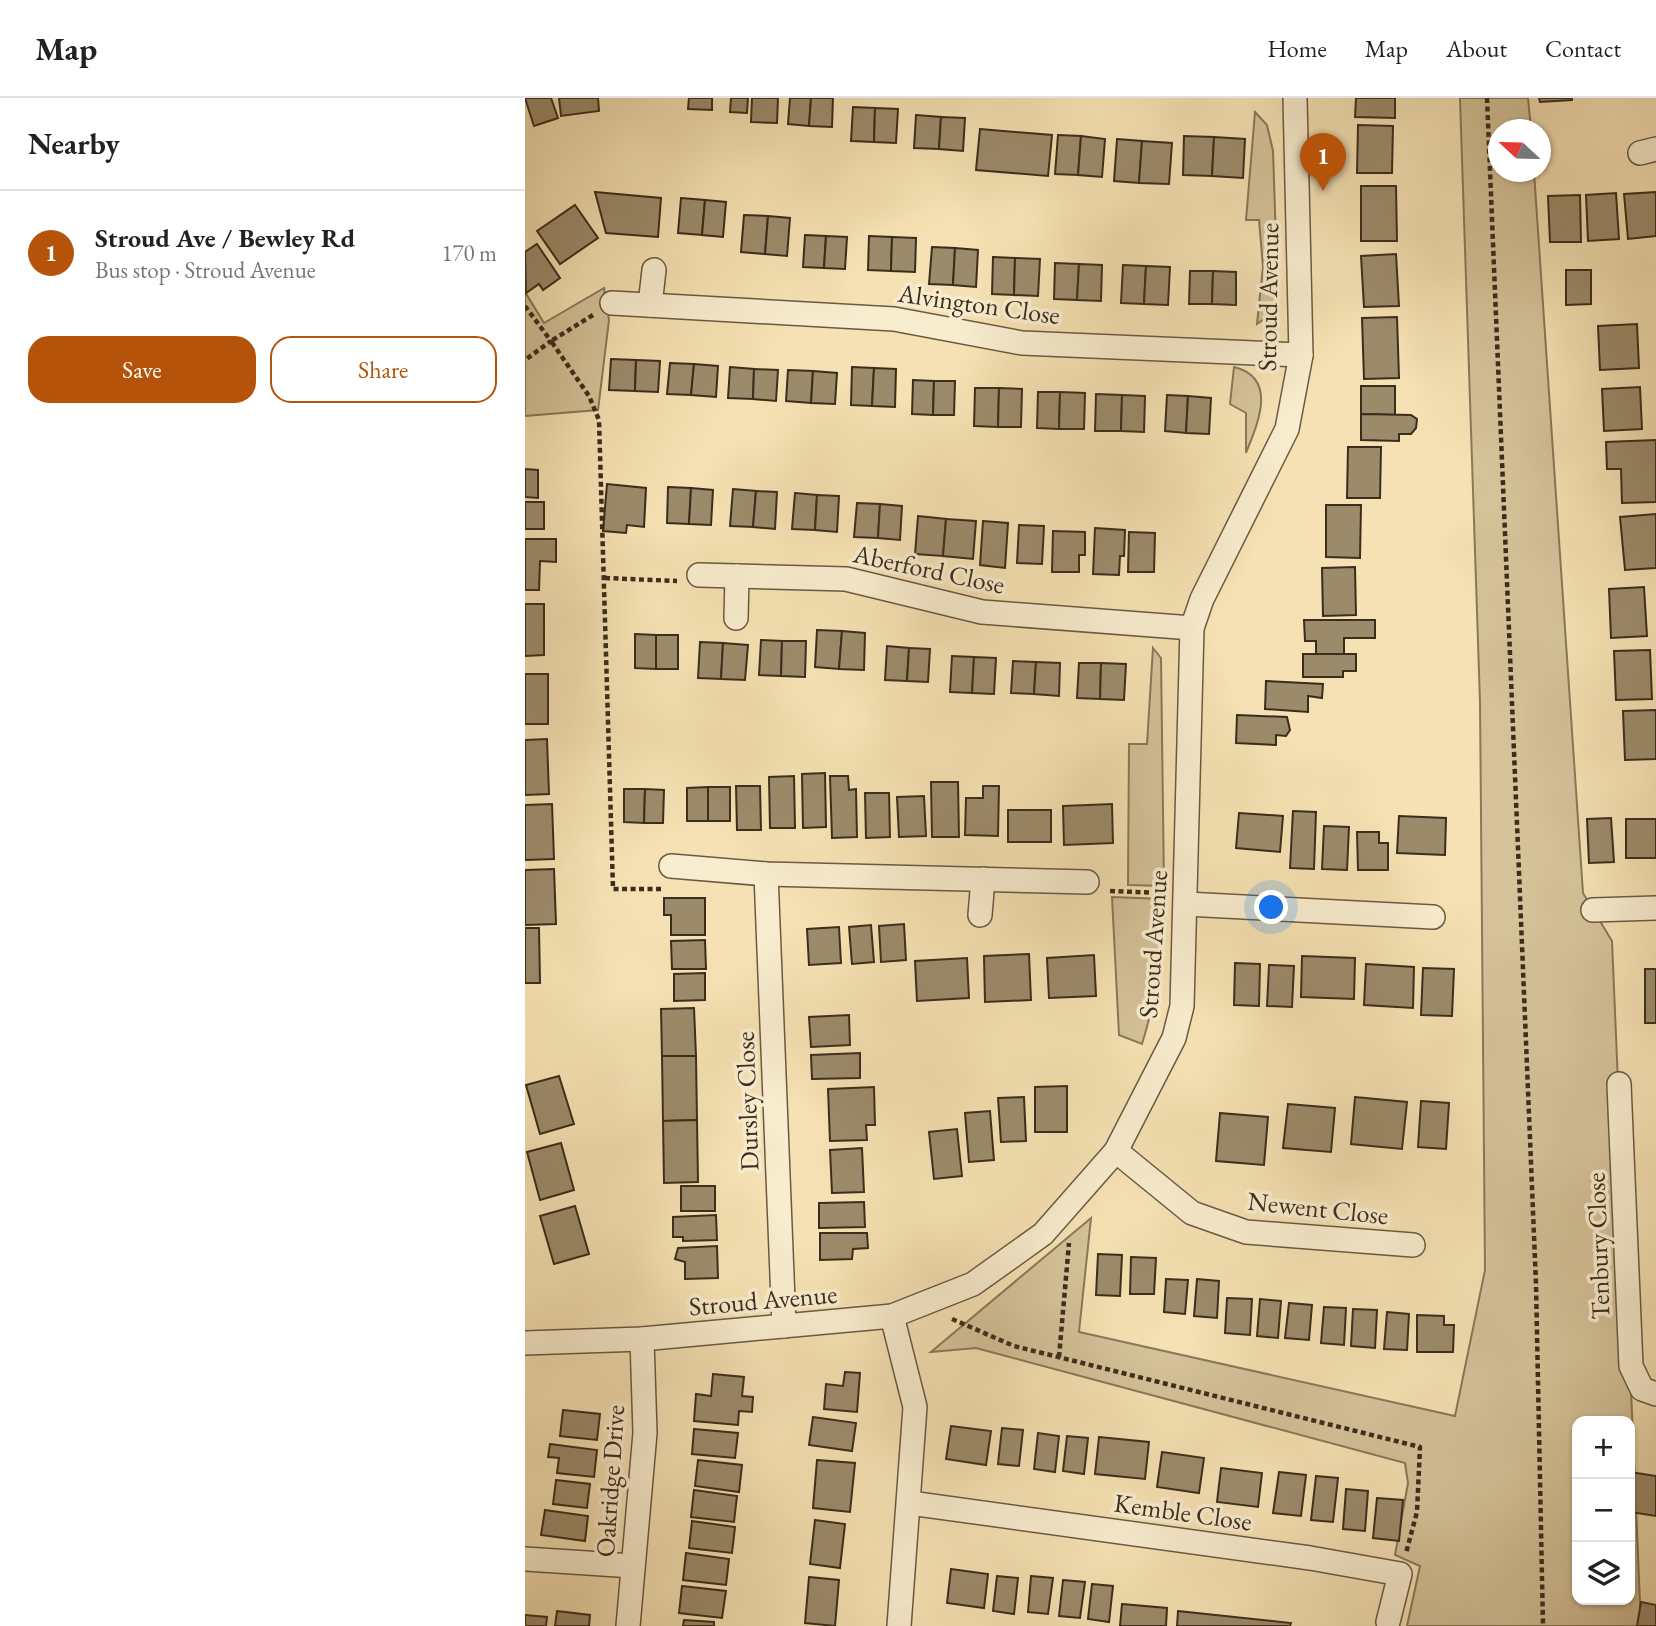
<!DOCTYPE html>
<html lang="en">
<head>
<meta charset="utf-8">
<style>
	:root { --surface:#fff; --page:#f6f6f6; --text:#222; --muted:#767676; --line:#e0e0e0; --accent:#b45309 }
	body { margin:0; font-family:"EB Garamond",serif; background:var(--page); color:var(--text) }
	.controls { position:absolute; right:21px; bottom:21px; display:grid; overflow:hidden; border-radius:14px; box-shadow:0 2px 5px #0004 }
	.controls button { width:63px; height:63px; display:grid; place-items:center; padding:0; border:0; border-bottom:2px solid var(--line); background:var(--surface); color:var(--text); font:35px sans-serif }
	.compass { position:absolute; left:963px; top:21px; width:63px; height:63px; border-radius:50%; background:var(--surface); box-shadow:0 2px 5px #0004; rotate:292deg }
	.you { position:absolute; left:747px; top:810px; width:24px; height:24px; margin:-18px; border:5px solid #fff; border-radius:50%; background:#1a73e8; box-shadow:0 0 0 10px #1a73e833 }
	.badge { display:grid; place-items:center; width:46px; height:46px; border-radius:50%; background:var(--accent); color:#fff; font-size:23px; font-weight:700 }
	.pin { position:absolute; translate:-50% -58px; filter:drop-shadow(0 2px 4px #0008) }
	.pin::after { content:''; position:absolute; top:37px; width:24px; height:21px; background:inherit; clip-path:polygon(0 0,100% 0,50% 100%) }
	.list { margin:0; padding:0; list-style:none }
	h2 { display:flex; justify-content:space-between; align-items:center; height:91px; margin:0; padding:0 28px; font-size:30px }
	h2 small { font-size:23px; font-weight:400; color:var(--muted) }
	.list li { display:grid; grid-template-columns:46px 1fr auto; gap:21px; align-items:center; box-sizing:border-box; height:126px; padding:0 28px; border-top:2px solid var(--line) }
	.list b { display:block; font-size:26px; white-space:nowrap }
	.list p { margin:0; font-size:23px; white-space:nowrap; color:var(--muted) }
	.list em { font-size:23px; font-style:normal; color:var(--muted) }
	.actions { display:flex; gap:14px; padding:21px 28px }
	.actions a { flex:1; padding:16px 0; border:2px solid var(--accent); border-radius:21px; text-align:center; font-size:24px; color:var(--accent) }
	.actions .main { background:var(--accent); color:#fff }
	.icon { flex:none; width:38px; height:38px; fill:none; stroke:currentColor; stroke-width:2; stroke-linecap:round; stroke-linejoin:round }
	.map { position:relative; flex:none; width:1131px; height:1528px; overflow:hidden }
	header { display:flex; align-items:center; gap:42px; box-sizing:border-box; height:98px; padding:0 35px; background:var(--surface); border-bottom:2px solid var(--line) }
	header strong { font-size:33px }
	nav { display:flex; gap:38px; margin-inline-start:auto; font-size:24px }
	main { display:flex }
	aside { flex:1; background:var(--surface) }
	.map>svg:first-child { display:block }
</style>
</head>
<body>
<header>
<strong>Map</strong>
<nav><a>Home</a><a>Map</a><a>About</a><a>Contact</a></nav>
</header>
<main>
<aside>
<h2>Nearby<small></small></h2>
<ul class="list">
<li><span class="badge">1</span><div><b>Stroud Ave / Bewley Rd</b><p>Bus stop · Stroud Avenue</p></div><em>170 m</em></li>
</ul>
<div class="actions"><a class="main">Save</a><a>Share</a></div>
</aside>
<div class="map">
<svg width="1131" height="1528" viewBox="0 0 1131 1528">
	<rect width="100%" height="100%" fill="#f5e1b3"/>
	<filter id="stains"><feTurbulence type="fractalNoise" baseFrequency=".00286" numOctaves="4"/><feColorMatrix values="0 0 0 0 .2 0 0 0 0 .09 0 0 0 0 .02 0 0 0 .5 -.17"/></filter>
	<radialGradient id="worn" r=".72"><stop offset=".6" stop-color="#630" stop-opacity="0"/><stop offset="1" stop-color="#630" stop-opacity=".3"/></radialGradient>
	<g fill="#d5c299" stroke="#88785a" stroke-width="2" fill-rule="evenodd">
		<path d="M935,0H1003L1006,31L974,32V74H1009L1058,795L1087,843L1116,1528H882L895,1468L870,1457L883,1385L880,1365L451,1250L406,1254L566,1120L554,1234L930,1318L960,1172L955,604ZM1052,1323H1105V1502H1052Z"/>
		<path d="M730,14L742,27L748,53L753,202L745,217L732,226L738,169L734,122H721Z"/>
		<path d="M79,190L84,222L73,312L0,318V194L19,225Z"/>
		<path d="M709,269C754,280 732,327 721,355V315L705,306Z"/>
		<path d="M628,550L636,560L639,788L603,787L604,646H622Z"/>
		<path d="M587,799L639,801C638,851 632,898 617,946L594,937Z"/>
	</g>
	<g fill="#9c8b6b" stroke="#3b2d1c" stroke-width="2">
		<path d="M0,0H26L33,20L9,28Z"/>
		<path d="M34,0H73L74,13L36,18Z"/>
		<path d="M164,0H187V12L163,11Z"/>
		<path d="M206,0H223L222,15L205,14Z"/>
		<path d="M227,0H253L252,25L226,24Z"/>
		<path d="M265,0H286L284,28L263,26Z"/>
		<path d="M286,0H308L307,29L284,28Z"/>
		<path d="M831,0H870V20L830,19Z"/>
		<path d="M1014,0H1047V2L1015,4Z"/>
		<path d="M328,9L350,10L349,44L326,43Z"/>
		<path d="M350,10L373,11L371,45L349,44Z"/>
		<path d="M391,17L416,19L414,51L389,50Z"/>
		<path d="M416,19L440,20L438,53L414,51Z"/>
		<path d="M833,27L868,28L867,75H832Z"/>
		<path d="M455,31L527,37L523,78L451,72Z"/>
		<path d="M533,37L556,38L553,77L530,76Z"/>
		<path d="M556,38L580,41L577,79L553,77Z"/>
		<path d="M659,38L689,39L687,78L658,77Z"/>
		<path d="M689,39L720,41L718,80L687,78Z"/>
		<path d="M592,41L617,43L614,85L589,83Z"/>
		<path d="M617,43L647,45L644,86L614,85Z"/>
		<path d="M836,88H871L872,143H836Z"/>
		<path d="M70,94L136,100L133,139L81,135Z"/>
		<path d="M1131,94V138L1103,141L1099,96Z"/>
		<path d="M1091,95L1094,141L1063,143L1061,97Z"/>
		<path d="M1055,97L1056,144H1025L1023,98Z"/>
		<path d="M156,100L180,102L177,137L153,135Z"/>
		<path d="M180,102L201,104L198,139L177,137Z"/>
		<path d="M50,107L73,140L35,166L12,133Z"/>
		<path d="M219,117L243,118L240,156L216,154Z"/>
		<path d="M243,118L265,120L262,158L240,156Z"/>
		<path d="M280,137L301,138L299,170L278,169Z"/>
		<path d="M301,138L322,139L320,171L299,170Z"/>
		<path d="M344,138L367,139L366,173L343,172Z"/>
		<path d="M367,139L391,140L390,174L366,173Z"/>
		<path d="M12,146L35,180L18,192L14,186L1,195L0,154Z"/>
		<path d="M407,149L430,150L428,187L404,186Z"/>
		<path d="M430,150L453,152L451,189L428,187Z"/>
		<path d="M871,156L874,208L839,209L836,158Z"/>
		<path d="M468,159L490,160L489,197L467,196Z"/>
		<path d="M490,160L515,161L513,198L489,197Z"/>
		<path d="M530,165L554,166L552,202L529,201Z"/>
		<path d="M554,166L577,167L576,203L552,202Z"/>
		<path d="M598,167L621,168L619,206L596,205Z"/>
		<path d="M621,168L645,169L643,207L619,206Z"/>
		<path d="M1041,172H1066V206L1041,207Z"/>
		<path d="M665,173H688L687,206H664Z"/>
		<path d="M688,173L711,174V207L687,206Z"/>
		<path d="M872,219L874,280L839,281L837,220Z"/>
		<path d="M1112,226L1114,270L1075,272L1073,228Z"/>
		<path d="M86,261L111,262L110,293L84,292Z"/>
		<path d="M111,262L135,263L133,294L110,293Z"/>
		<path d="M145,265L169,266L166,297L142,296Z"/>
		<path d="M169,266L193,268L191,299L166,297Z"/>
		<path d="M205,269L229,271L228,301L203,300Z"/>
		<path d="M327,269L349,270L347,308L326,307Z"/>
		<path d="M349,270L371,271L370,309L347,308Z"/>
		<path d="M229,271L253,272L251,303L228,301Z"/>
		<path d="M263,272L288,273L286,305L261,303Z"/>
		<path d="M288,273L312,275L310,306L286,305Z"/>
		<path d="M388,282L409,283L408,317L387,316Z"/>
		<path d="M409,283H430L429,317H408Z"/>
		<path d="M836,288H870V317L836,316Z"/>
		<path d="M1115,289L1117,331L1079,333L1077,291Z"/>
		<path d="M450,290H474L473,329L449,328Z"/>
		<path d="M474,290L497,291L496,329H473Z"/>
		<path d="M513,294H535L534,331L512,330Z"/>
		<path d="M535,294L560,295L559,331H534Z"/>
		<path d="M571,296L597,297L596,333H570Z"/>
		<path d="M597,297L620,298L619,334L596,333Z"/>
		<path d="M642,297L663,298L661,335L640,333Z"/>
		<path d="M663,298L686,300L684,336L661,335Z"/>
		<path d="M836,316L886,317L892,321L891,330L886,336H874V343L836,342Z"/>
		<path d="M1131,342V404L1097,405L1096,371H1082L1081,344Z"/>
		<path d="M823,349H856L855,400H822Z"/>
		<path d="M0,371L13,372V400L0,399Z"/>
		<path d="M82,386L121,390L119,429L102,427L101,435L78,433Z"/>
		<path d="M143,389L166,390L164,426L142,425Z"/>
		<path d="M166,390L188,392L186,427L164,426Z"/>
		<path d="M208,391L231,393L228,429L205,428Z"/>
		<path d="M231,393L252,394L250,431L228,429Z"/>
		<path d="M270,395L292,397L290,432L267,431Z"/>
		<path d="M292,397L314,398L312,434L290,432Z"/>
		<rect x="0" y="404" width="19" height="27"/>
		<path d="M332,405L355,406L353,440L329,439Z"/>
		<path d="M355,406L377,408L375,442L353,440Z"/>
		<path d="M801,407H836L835,460L801,459Z"/>
		<path d="M1131,416V470L1100,472L1095,419Z"/>
		<path d="M393,418L421,421L418,458L390,456Z"/>
		<path d="M421,421L451,423L448,461L418,458Z"/>
		<path d="M458,423L483,425L480,470L455,467Z"/>
		<path d="M494,427L519,428L517,466L492,465Z"/>
		<path d="M570,430L600,432L599,458H595L594,477L568,476Z"/>
		<path d="M528,433L560,434V457H554V474H527Z"/>
		<path d="M604,434L630,435L629,474H603Z"/>
		<path d="M0,441H31V464L15,463L14,492H0Z"/>
		<path d="M830,469L831,517L798,518L797,470Z"/>
		<path d="M1119,489L1122,538L1086,540L1084,491Z"/>
		<path d="M0,506H19V557L0,558Z"/>
		<path d="M779,522H850V540H819V556H791V543H780Z"/>
		<path d="M292,532L317,533L314,571L290,569Z"/>
		<path d="M317,533L340,535L339,572L314,571Z"/>
		<path d="M110,536L131,537V571L110,570Z"/>
		<rect x="131" y="537" width="22" height="34"/>
		<path d="M236,542L257,543L256,578L234,577Z"/>
		<path d="M257,543H281L280,579L256,578Z"/>
		<path d="M175,544L198,545L196,581L173,580Z"/>
		<path d="M198,545L223,547L220,582L196,581Z"/>
		<path d="M362,548L384,550L382,583L360,582Z"/>
		<path d="M384,550L405,551L403,584L382,583Z"/>
		<path d="M1125,552L1127,601L1091,602L1089,553Z"/>
		<path d="M778,556H831V573H818V579H778Z"/>
		<path d="M427,558L449,559L447,595L425,594Z"/>
		<path d="M449,559L471,560L469,596L447,595Z"/>
		<path d="M488,563L511,564L509,596L486,595Z"/>
		<path d="M511,564L535,565L534,598L509,596Z"/>
		<path d="M554,565H576L575,601L552,600Z"/>
		<path d="M576,565L601,566L599,602L575,601Z"/>
		<rect x="0" y="576" width="23" height="50"/>
		<path d="M741,583L798,586L797,600L783,598V614L740,611Z"/>
		<path d="M1131,612V661L1100,662L1098,613Z"/>
		<path d="M712,617L762,619L765,632L761,638L751,637V647L711,645Z"/>
		<path d="M22,641L24,696L0,697V642Z"/>
		<path d="M300,675L301,729L278,730L277,676Z"/>
		<path d="M269,678L270,730H245L244,679Z"/>
		<path d="M305,678H323L324,692L331,691L332,739L307,740Z"/>
		<path d="M406,684H433L434,739H407Z"/>
		<path d="M211,688H235L236,732H212Z"/>
		<path d="M458,688H474L473,738L440,737L441,700H458Z"/>
		<rect x="183" y="689" width="22" height="34"/>
		<path d="M183,689V723H162V690Z"/>
		<path d="M99,691H120L119,725L99,724Z"/>
		<path d="M120,691L139,692L138,725H119Z"/>
		<path d="M340,695H364L365,739L341,740Z"/>
		<path d="M399,698L401,738L374,739L372,699Z"/>
		<path d="M27,706L29,761L0,762V707Z"/>
		<path d="M587,706L588,745L539,747L538,708Z"/>
		<rect x="483" y="712" width="43" height="32"/>
		<path d="M768,713L791,714L789,771L765,770Z"/>
		<path d="M714,715L758,718L755,754L711,750Z"/>
		<path d="M874,718L921,720L920,757L872,755Z"/>
		<path d="M1086,720L1089,764L1064,765L1062,721Z"/>
		<rect x="1101" y="721" width="30" height="39"/>
		<path d="M799,728L824,729L822,772L797,771Z"/>
		<path d="M832,734H854V745H863V772H833Z"/>
		<path d="M29,771L31,826L0,827V772Z"/>
		<path d="M139,800H180V837H146V817H139Z"/>
		<path d="M379,826L381,862L356,864L354,828Z"/>
		<path d="M346,827L349,864L327,866L324,829Z"/>
		<path d="M314,829L316,865L284,867L282,831Z"/>
		<path d="M0,830H14L15,885H0Z"/>
		<path d="M180,842L181,871H147L146,843Z"/>
		<path d="M504,856L506,902L460,904L459,858Z"/>
		<path d="M569,857L571,898L524,900L522,860Z"/>
		<path d="M777,858L830,860L829,901L776,899Z"/>
		<path d="M442,860L444,900L392,903L390,863Z"/>
		<path d="M710,865L735,866L734,908L709,907Z"/>
		<path d="M841,866L889,869L888,910L839,907Z"/>
		<path d="M744,867L769,868L767,909L742,908Z"/>
		<path d="M898,870L929,871L927,918L896,917Z"/>
		<rect x="1120" y="871" width="11" height="54"/>
		<path d="M180,875V902L149,903V876Z"/>
		<path d="M169,910L171,958H137L136,911Z"/>
		<path d="M324,917L325,947L286,949L284,919Z"/>
		<path d="M335,955V980L287,981L286,957Z"/>
		<path d="M137,958H171L172,1022L138,1023Z"/>
		<path d="M34,978L49,1026L15,1036L1,987Z"/>
		<path d="M542,988V1034H510V989Z"/>
		<path d="M349,989L350,1027H341L342,1042L305,1043L303,991Z"/>
		<path d="M499,999L501,1043L476,1044L473,1000Z"/>
		<path d="M830,999L882,1004L877,1051L826,1046Z"/>
		<path d="M896,1003L924,1005L921,1051L893,1049Z"/>
		<path d="M763,1006L810,1010L806,1054L758,1050Z"/>
		<path d="M465,1013L469,1062L444,1064L440,1015Z"/>
		<path d="M695,1015L743,1019L739,1067L691,1063Z"/>
		<path d="M172,1022L173,1084L139,1085L138,1023Z"/>
		<path d="M432,1031L437,1078L409,1081L404,1034Z"/>
		<path d="M36,1045L49,1092L15,1102L2,1054Z"/>
		<path d="M337,1050L339,1094L307,1095L305,1052Z"/>
		<rect x="156" y="1088" width="34" height="25"/>
		<path d="M339,1104L340,1129L294,1130V1105Z"/>
		<path d="M50,1108L64,1156L29,1166L15,1118Z"/>
		<path d="M191,1117L192,1142L158,1143V1139H148V1119Z"/>
		<path d="M295,1135H342L343,1150L328,1151L327,1161L295,1162Z"/>
		<path d="M192,1148L193,1180L160,1181V1164L150,1161L153,1150Z"/>
		<path d="M573,1156L597,1157L595,1198L571,1197Z"/>
		<path d="M606,1159L631,1160L629,1196H605Z"/>
		<path d="M641,1181L663,1182L660,1216L639,1214Z"/>
		<path d="M672,1181L694,1183L692,1220L669,1218Z"/>
		<path d="M702,1200L727,1201L725,1237L700,1235Z"/>
		<path d="M735,1201L756,1203L753,1240L732,1238Z"/>
		<path d="M764,1205L787,1207L784,1242L760,1240Z"/>
		<path d="M799,1209L821,1210L819,1247L796,1245Z"/>
		<path d="M828,1211L852,1212L850,1250L826,1248Z"/>
		<path d="M862,1214L884,1216L882,1252L859,1251Z"/>
		<path d="M892,1217L919,1218V1227H929L928,1254H892Z"/>
		<path d="M320,1274L335,1275L332,1314L299,1311L301,1286L318,1288Z"/>
		<path d="M188,1276L219,1279L217,1298L228,1299L227,1314L214,1313L213,1327L169,1323L171,1296L186,1298Z"/>
		<path d="M38,1312L75,1316L72,1342L35,1338Z"/>
		<path d="M288,1319L331,1325L327,1353L284,1347Z"/>
		<path d="M426,1328L466,1333L461,1367L421,1361Z"/>
		<path d="M477,1330L498,1332L494,1368L473,1366Z"/>
		<path d="M169,1331L213,1335L210,1360L167,1356Z"/>
		<path d="M513,1335L534,1338L530,1374L509,1371Z"/>
		<path d="M542,1338L563,1340L559,1376L538,1373Z"/>
		<path d="M574,1339L624,1344L620,1381L570,1376Z"/>
		<path d="M25,1346L72,1352L69,1379L32,1375L34,1360L23,1359Z"/>
		<path d="M637,1354L679,1360L674,1395L632,1389Z"/>
		<path d="M173,1362L217,1367L214,1394L170,1388Z"/>
		<path d="M292,1362L330,1365L325,1414L288,1410Z"/>
		<path d="M696,1370L737,1375L733,1409L692,1404Z"/>
		<path d="M754,1374L781,1377L776,1418L748,1415Z"/>
		<path d="M1105,1374L1131,1378V1418L1105,1414Z"/>
		<path d="M791,1378L813,1380L808,1424L786,1422Z"/>
		<path d="M31,1382L65,1386L62,1410L28,1406Z"/>
		<path d="M821,1391L843,1393L840,1433L818,1431Z"/>
		<path d="M169,1392L212,1398L209,1424L166,1419Z"/>
		<path d="M852,1400L878,1402L874,1443L848,1440Z"/>
		<path d="M20,1412L63,1418L60,1443L16,1437Z"/>
		<path d="M290,1422L320,1426L315,1470L285,1466Z"/>
		<path d="M167,1423L210,1429L207,1455L164,1450Z"/>
		<path d="M161,1455L204,1461L201,1487L158,1482Z"/>
		<path d="M426,1471L463,1476L459,1510L422,1505Z"/>
		<path d="M472,1478L493,1480L489,1516L468,1513Z"/>
		<path d="M506,1478L528,1480L523,1516L503,1514Z"/>
		<path d="M284,1479L314,1482L310,1528L280,1525Z"/>
		<path d="M538,1482L560,1484L555,1520L534,1518Z"/>
		<path d="M567,1486L588,1488L584,1524L563,1521Z"/>
		<path d="M157,1488L201,1493L197,1520L154,1515Z"/>
		<path d="M1116,1504L1131,1507V1528H1112Z"/>
		<path d="M597,1506L642,1510L641,1528H595Z"/>
		<path d="M32,1513L65,1517L64,1528H30Z"/>
		<path d="M653,1513L766,1525L765,1528H652Z"/>
		<path d="M0,1517L22,1519L21,1528H0Z"/>
		<path d="M159,1522L189,1524V1528H158Z"/>
	</g>
	<g fill="none" stroke-linecap="round" stroke-linejoin="round">
		<defs>
			<g id="street">
				<path d="M1115,55L1131,51"/>
				<path d="M87,205L369,221L497,245L776,257"/>
				<path d="M125,207L129,172"/>
				<path d="M174,477L321,481L457,514L667,530"/>
				<path d="M211,520L212,478"/>
				<path d="M146,768L241,776L562,784"/>
				<path d="M241,776L259,1228"/>
				<path d="M661,806L908,819"/>
				<path d="M1068,812L1131,810"/>
				<path d="M455,817L458,781"/>
				<path d="M1094,986L1106,1268L1117,1291L1131,1296"/>
				<path d="M591,1053L667,1115L721,1134L888,1147"/>
				<path d="M367,1218L390,1309L374,1528"/>
				<path d="M0,1245L117,1241L367,1218L448,1186L518,1136L591,1053L649,940L657,908L667,530L677,501L762,331L776,257L770,0"/>
				<path d="M385,1405L785,1460L875,1476L863,1524"/>
				<path d="M0,1461L108,1468"/>
				<path d="M103,1528L120,1335L117,1241"/>
			</g>
		</defs>
		<use href="#street" stroke="#6a5a42" stroke-width="26"/>
		<g stroke="#3b2d1c" stroke-width="4.5" stroke-dasharray="5 3.5" stroke-linecap="butt">
			<path d="M962,0L1011,1186L1018,1528"/>
			<path d="M0,208L26,243L0,262"/>
			<path d="M68,217L26,243L64,298L74,322L88,791H136"/>
			<path d="M80,480L152,483"/>
			<path d="M585,793L636,795"/>
			<path d="M427,1221L489,1248L895,1349L892,1414L881,1455"/>
			<path d="M534,1259L544,1145"/>
		</g>
		<use href="#street" stroke="#f8ecce" stroke-width="23"/>
	</g>
	<g text-anchor="middle" dominant-baseline="central" stroke-width="7" stroke-linejoin="round" paint-order="stroke">
		<g font-size="26" fill="#3b2d1c" stroke="#f8ecce">
			<text transform="translate(743 199) rotate(-89)">Stroud Avenue</text>
			<text transform="translate(454 206) rotate(8)">Alvington Close</text>
			<text transform="translate(404 471) rotate(12)">Aberford Close</text>
			<text transform="translate(628 846) rotate(-86)">Stroud Avenue</text>
			<text transform="translate(222 1003) rotate(-92)">Dursley Close</text>
			<text transform="translate(793 1110) rotate(6)">Newent Close</text>
			<text transform="translate(1073 1148) rotate(-92)">Tenbury Close</text>
			<text transform="translate(238 1202) rotate(-5)">Stroud Avenue</text>
			<text transform="translate(85 1383) rotate(-86)">Oakridge Drive</text>
			<text transform="translate(658 1414) rotate(8)">Kemble Close</text>
		</g>
	</g>
	<rect width="100%" height="100%" filter="url(#stains)"/>
	<rect width="100%" height="100%" fill="url(#worn)"/>
</svg>
<div class="controls">
<button>+</button>
<button>−</button>
<button><svg class="icon" aria-label="layers" viewBox="0 0 24 24"><path d="M12 4l9 5-9 5-9-5zM3 14l9 5 9-5"/></svg></button>
</div>
<svg class="compass" viewBox="-18 -18 36 36"><path d="M0-13l5 13h-10z" fill="#e53935"/><path d="M0 13l5-13h-10z" fill="#767676"/></svg>
<div class="you"></div>
<div class="pin badge" style="left:798px;top:93px">1</div>
</div>
</main>
</body>
</html>
